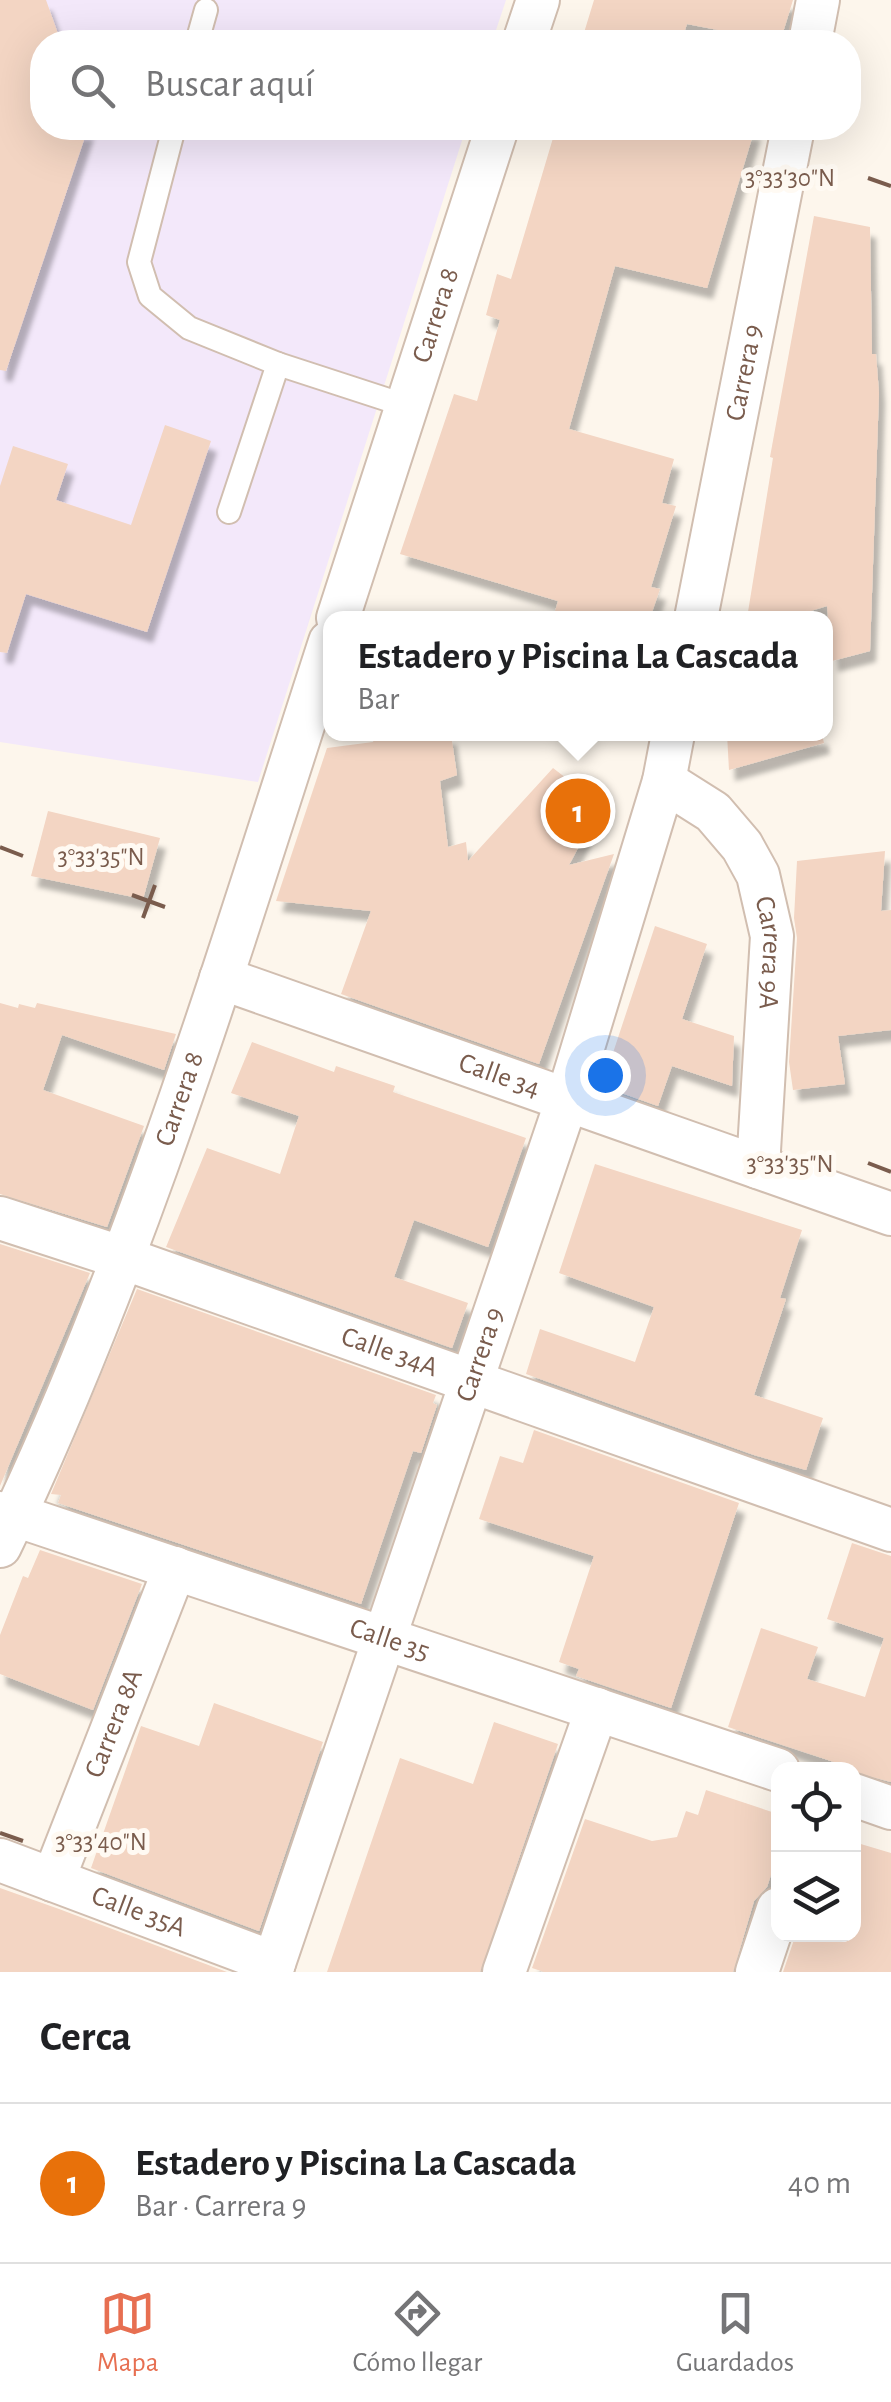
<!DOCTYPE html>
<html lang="es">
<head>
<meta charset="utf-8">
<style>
	:root { --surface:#fff; --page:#f6f6f6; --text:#202124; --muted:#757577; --line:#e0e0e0; --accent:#e76f51 }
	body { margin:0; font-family:"Alegreya Sans",sans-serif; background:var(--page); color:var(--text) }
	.controls { position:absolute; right:30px; bottom:30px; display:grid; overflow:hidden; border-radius:20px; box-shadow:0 10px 40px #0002 }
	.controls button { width:90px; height:90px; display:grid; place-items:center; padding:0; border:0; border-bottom:2px solid var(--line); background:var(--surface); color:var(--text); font:50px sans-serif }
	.you { position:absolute; left:605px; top:1075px; width:35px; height:35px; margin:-25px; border:8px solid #fff; border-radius:50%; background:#1a73e8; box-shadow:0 0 0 15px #1a73e833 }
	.badge { display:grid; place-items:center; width:65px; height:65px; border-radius:50%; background:var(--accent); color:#fff; font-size:32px; font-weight:700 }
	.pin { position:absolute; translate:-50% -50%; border:5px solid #fff; box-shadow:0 2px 10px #0006 }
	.popup { position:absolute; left:323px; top:611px; width:510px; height:130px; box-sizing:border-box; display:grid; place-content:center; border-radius:20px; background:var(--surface); filter:drop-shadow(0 2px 8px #0005); font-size:32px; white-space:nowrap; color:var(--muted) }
	.popup b { font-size:38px; color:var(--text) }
	.popup::after { content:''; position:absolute; left:50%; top:100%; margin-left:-20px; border:20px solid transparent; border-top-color:var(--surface) }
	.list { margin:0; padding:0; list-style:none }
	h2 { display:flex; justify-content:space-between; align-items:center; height:130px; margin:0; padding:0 40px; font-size:42px }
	h2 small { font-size:32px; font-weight:400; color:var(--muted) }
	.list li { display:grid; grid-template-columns:65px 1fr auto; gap:30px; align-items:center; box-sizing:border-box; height:160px; padding:0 40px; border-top:2px solid var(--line) }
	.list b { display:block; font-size:38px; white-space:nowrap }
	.list p { margin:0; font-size:32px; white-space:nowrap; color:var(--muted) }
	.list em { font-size:32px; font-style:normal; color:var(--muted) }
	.icon { flex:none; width:55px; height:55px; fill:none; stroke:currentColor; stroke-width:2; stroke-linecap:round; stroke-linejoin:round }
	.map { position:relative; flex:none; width:891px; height:1972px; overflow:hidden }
	.search { position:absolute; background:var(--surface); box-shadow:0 10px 40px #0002; left:30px; right:30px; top:30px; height:110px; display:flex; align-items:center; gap:25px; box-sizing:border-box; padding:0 35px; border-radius:40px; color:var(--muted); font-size:38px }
	.sheet { height:290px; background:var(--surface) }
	nav { display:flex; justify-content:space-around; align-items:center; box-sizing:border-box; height:140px; border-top:2px solid var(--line); background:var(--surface); font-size:28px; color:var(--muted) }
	nav a { display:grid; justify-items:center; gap:5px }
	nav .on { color:var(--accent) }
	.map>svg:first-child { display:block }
</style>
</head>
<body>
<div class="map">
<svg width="891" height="1972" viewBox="0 0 891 1972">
	<defs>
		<filter id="shadow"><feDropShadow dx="6" dy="11" stdDeviation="2.5" flood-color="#0004"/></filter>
	</defs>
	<rect width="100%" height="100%" fill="#fdf6ec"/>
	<path fill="#f3e8fa" d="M0,0H506L492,42H42V128H466L258,782L0,742Z"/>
	<g fill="#f3d5c3" filter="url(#shadow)">
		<path d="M0,0H46L61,42H42V128H88L6,371L0,370Z"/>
		<path d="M594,0H793L780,42L687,24L681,42H604L583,36Z"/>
		<path d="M556,128H755L707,288L615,266L569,429L674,459L662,503L676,506L651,587L660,589L650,618H553L558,601L400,554L454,394L477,401L500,320L486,315L497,274L511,279Z"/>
		<path d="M814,216L870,227L872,354H876L879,393L870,651L832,661L827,606L788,618H747L773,458L770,457Z"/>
		<path d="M165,425L211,441L147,632L26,594L7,653L0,652V486L13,446L68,464L56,500L131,525Z"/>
		<path d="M376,734H451L457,775L440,781L448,847L466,842L468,861L553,768L601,805L569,865L614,854L539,1064L341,994L371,911L276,901L327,748L373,742Z"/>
		<path d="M727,734H822L824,743L729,770Z"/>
		<path d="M48,811L160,838L143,899L31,876Z"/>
		<path d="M885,851L881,911L891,910V1030L838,1036L845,1084L793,1090L789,1062L797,938L794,918L797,861Z"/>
		<path d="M655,926L707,944L682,1019L734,1036L732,1086L672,1066L658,1106L602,1086Z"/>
		<path d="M0,1003L18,1008L19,1004L35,1008L37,1003L176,1034L164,1070L62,1035L43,1090L144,1126L107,1227L0,1194Z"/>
		<path d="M252,1042L334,1072L336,1066L395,1086L393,1092L526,1138L488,1247L414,1220L394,1277L468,1303L452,1348L166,1247L207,1148L280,1174L299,1116L231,1093Z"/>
		<path d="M595,1164L802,1230L780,1298L786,1299L754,1395L823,1418L806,1470L754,1455L526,1374L540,1329L635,1362L654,1307L559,1273Z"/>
		<path d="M0,1244L90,1273L0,1486Z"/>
		<path d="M137,1289L436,1395L433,1403L437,1405L421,1453L413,1451L361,1604L58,1503L61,1495L51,1494Z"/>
		<path d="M534,1430L739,1503L671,1708L576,1676L579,1669L559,1662L594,1556L479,1519L500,1456L523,1463Z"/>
		<path d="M852,1543L891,1556V1782L842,1769L843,1765L728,1727L761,1628L818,1647L807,1679L865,1697L884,1638L827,1619Z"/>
		<path d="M40,1550L142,1584L93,1710L0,1674V1635L23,1576L28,1578Z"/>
		<path d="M214,1703L323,1742L259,1931L91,1868L141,1726L199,1746Z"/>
		<path d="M494,1722L558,1744L480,1972H327L400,1758L473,1784Z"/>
		<path d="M706,1790L778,1814V1853L767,1887L754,1901L733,1972H544L532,1968L585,1819L652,1841L677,1837L686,1811L698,1815Z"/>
		<path d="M854,1842L891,1853V1972H783L796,1934H854Z"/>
		<path d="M0,1888L59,1909L227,1972H0Z"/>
	</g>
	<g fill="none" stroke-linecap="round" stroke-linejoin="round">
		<defs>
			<g id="service">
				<path d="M197,42L206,10"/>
				<path d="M174,128L139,262L150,296L189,328L278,364L407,406"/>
				<path d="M229,512L278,364"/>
			</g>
			<g id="minor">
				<path d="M524,42L538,0"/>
				<path d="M810,42L818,0"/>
				<path id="s1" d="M338,618L497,128"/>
				<path id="s2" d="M696,618L793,128"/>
				<path id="s3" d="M664,781L713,812L742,846L758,875L772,936L758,1167"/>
				<path id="s4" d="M221,978L891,1214"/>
				<path id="s5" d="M0,1218L123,1258L891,1530"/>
				<path id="s6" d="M0,1513L15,1515L778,1770"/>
				<path id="s7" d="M0,1546C139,1257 231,946 330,642"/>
				<path d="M854,1795L891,1808"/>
				<path id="s8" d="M0,1860L274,1963"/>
				<path id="s9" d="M53,1880L175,1568"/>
				<path id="s10" d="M271,1972L567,1100L664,781L673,734"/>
				<path d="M504,1972L597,1709"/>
				<path d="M757,1972L778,1909"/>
			</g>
		</defs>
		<use href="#service" stroke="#d1beb0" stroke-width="26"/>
		<use href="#minor" stroke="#d1beb0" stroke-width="46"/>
		<use href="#service" stroke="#fff" stroke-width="22"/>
		<use href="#minor" stroke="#fff" stroke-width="42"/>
	</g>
	<path fill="none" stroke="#7a5c4d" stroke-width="4" d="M868,178L891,186M0,847L23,856M132,895L165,907M143,918L155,885M868,1163L891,1172M0,1833L23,1841"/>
	<g text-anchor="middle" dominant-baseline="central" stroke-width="10" stroke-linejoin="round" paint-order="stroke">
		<g font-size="28" fill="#7a5c4d" stroke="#fffaf3">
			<text stroke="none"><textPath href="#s1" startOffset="318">Carrera 8</textPath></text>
			<text stroke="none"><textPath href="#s2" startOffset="250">Carrera 9</textPath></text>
			<text stroke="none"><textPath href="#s3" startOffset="215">Carrera 9A</textPath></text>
			<text stroke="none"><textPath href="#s4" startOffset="295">Calle 34</textPath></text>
			<text stroke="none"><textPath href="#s7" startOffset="482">Carrera 8</textPath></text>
			<text stroke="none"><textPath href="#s5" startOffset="412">Calle 34A</textPath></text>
			<text stroke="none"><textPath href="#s10" startOffset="652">Carrera 9</textPath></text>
			<text stroke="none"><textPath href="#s6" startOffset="410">Calle 35</textPath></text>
			<text stroke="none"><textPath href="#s9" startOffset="168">Carrera 8A</textPath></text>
			<text stroke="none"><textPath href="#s8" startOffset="148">Calle 35A</textPath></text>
		</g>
	</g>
	<g font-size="25" text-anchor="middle" fill="#7a5c4d" stroke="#fffaf3" stroke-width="10" stroke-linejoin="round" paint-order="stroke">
		<text x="790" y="186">3°33'30"N</text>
		<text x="101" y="865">3°33'35"N</text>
		<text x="790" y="1172">3°33'35"N</text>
		<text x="101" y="1850">3°33'40"N</text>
	</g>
</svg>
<div class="controls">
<button><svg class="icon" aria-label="locate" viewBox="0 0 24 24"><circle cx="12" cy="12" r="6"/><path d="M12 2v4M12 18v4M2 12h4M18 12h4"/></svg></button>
<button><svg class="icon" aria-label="layers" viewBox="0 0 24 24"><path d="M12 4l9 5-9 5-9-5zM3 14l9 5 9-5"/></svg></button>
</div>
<div class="you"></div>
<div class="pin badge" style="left:578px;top:811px;background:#e8710a">1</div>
<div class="popup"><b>Estadero y Piscina La Cascada</b>Bar</div>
<div class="search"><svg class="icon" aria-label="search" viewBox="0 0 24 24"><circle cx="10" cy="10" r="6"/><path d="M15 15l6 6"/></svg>Buscar aquí</div>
</div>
<section class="sheet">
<h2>Cerca<small></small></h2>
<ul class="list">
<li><span class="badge" style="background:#e8710a">1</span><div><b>Estadero y Piscina La Cascada</b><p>Bar · Carrera 9</p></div><em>40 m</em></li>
</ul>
</section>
<nav>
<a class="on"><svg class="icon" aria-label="map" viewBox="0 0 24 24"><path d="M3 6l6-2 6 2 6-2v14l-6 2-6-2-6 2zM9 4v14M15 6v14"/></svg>Mapa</a>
<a><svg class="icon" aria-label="directions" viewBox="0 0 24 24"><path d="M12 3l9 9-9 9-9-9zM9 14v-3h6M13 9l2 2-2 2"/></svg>Cómo llegar</a>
<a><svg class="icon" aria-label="saved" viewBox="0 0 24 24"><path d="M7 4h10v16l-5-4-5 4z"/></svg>Guardados</a>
</nav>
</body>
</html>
